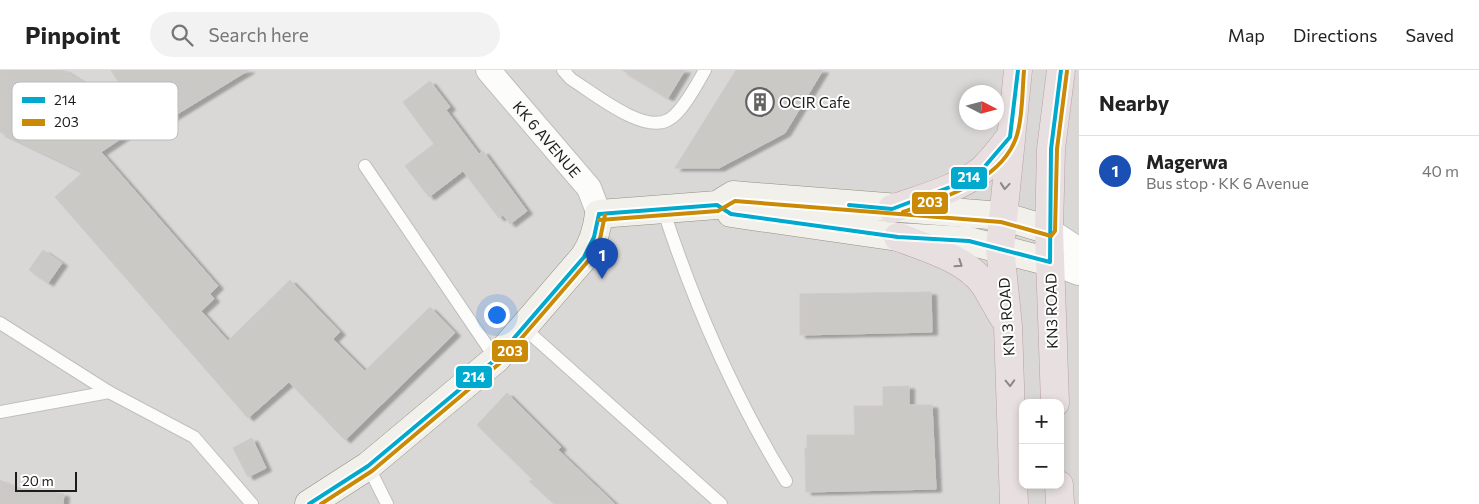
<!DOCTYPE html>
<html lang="en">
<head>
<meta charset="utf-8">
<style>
	:root { --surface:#fff; --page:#f2f2f2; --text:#222; --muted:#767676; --line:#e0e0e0; --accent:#0f766e }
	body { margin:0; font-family:Commissioner,sans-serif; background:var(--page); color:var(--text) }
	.controls { position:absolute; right:15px; bottom:15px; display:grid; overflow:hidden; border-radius:10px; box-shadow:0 2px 8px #0003 }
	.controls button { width:45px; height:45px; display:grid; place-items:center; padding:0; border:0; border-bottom:1px solid var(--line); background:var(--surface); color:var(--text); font:25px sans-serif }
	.compass { position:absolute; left:959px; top:15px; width:45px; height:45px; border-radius:50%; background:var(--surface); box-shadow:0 2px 8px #0003; rotate:96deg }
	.scale { position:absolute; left:15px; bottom:12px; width:62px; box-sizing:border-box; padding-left:5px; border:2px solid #1c1c1c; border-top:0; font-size:14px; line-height:18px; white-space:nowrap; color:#1c1c1c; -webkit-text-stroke:4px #fff; paint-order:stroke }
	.you { position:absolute; left:496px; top:244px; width:18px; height:18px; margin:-12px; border:4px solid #fff; border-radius:50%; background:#1a73e8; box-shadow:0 0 0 8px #1a73e833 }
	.badge { display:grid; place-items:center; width:32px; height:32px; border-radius:50%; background:var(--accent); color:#fff; font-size:16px; font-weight:700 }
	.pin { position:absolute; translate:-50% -41px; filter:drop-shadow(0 1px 2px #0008) }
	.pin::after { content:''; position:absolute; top:26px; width:18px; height:15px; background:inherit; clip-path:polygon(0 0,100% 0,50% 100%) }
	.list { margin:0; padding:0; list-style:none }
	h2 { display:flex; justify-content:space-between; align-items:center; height:65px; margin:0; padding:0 20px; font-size:21px }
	h2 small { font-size:16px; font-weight:400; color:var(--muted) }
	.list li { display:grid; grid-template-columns:32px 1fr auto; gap:15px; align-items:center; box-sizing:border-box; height:70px; padding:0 20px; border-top:1px solid var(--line) }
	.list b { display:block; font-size:19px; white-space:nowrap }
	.list p { margin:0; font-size:16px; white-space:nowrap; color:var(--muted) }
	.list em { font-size:16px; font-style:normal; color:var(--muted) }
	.icon { flex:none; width:28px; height:28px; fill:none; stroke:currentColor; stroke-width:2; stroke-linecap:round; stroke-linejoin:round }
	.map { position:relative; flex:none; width:1079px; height:434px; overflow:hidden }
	header { display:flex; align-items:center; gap:30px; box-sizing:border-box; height:70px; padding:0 25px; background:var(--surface); border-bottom:1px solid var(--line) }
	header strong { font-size:24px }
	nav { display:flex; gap:28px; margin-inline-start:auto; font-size:18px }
	.search { width:350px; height:45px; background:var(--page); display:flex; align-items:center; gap:12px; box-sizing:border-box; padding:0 18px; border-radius:28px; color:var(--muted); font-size:19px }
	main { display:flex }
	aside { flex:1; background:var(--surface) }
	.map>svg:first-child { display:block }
</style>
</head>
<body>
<header>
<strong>Pinpoint</strong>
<div class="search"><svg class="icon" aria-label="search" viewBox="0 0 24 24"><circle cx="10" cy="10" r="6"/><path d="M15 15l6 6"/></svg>Search here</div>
<nav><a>Map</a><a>Directions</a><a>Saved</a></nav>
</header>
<main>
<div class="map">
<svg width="1079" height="434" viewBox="0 0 1079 434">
	<defs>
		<filter id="shadow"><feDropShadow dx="5.5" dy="3" stdDeviation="1" flood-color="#0004"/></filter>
	</defs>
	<rect width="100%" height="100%" fill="#eae8e5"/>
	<path fill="#d9d8d6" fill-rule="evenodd" d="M0,0H1079V434H0ZM966,22H996V52H966ZM1023,333H1060V415H1023Z"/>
	<g fill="#cbc9c6" stroke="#cdcac7" filter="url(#shadow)">
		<path d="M0,0H63L139,47L111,0H249L161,54L158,49L152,52L150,49L101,82L218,216L210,224L214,229L201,241L228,271L290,210L340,262L333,269L365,301L430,237L455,263L345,370L289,312L248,348L55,127L83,102L0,62Z"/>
		<path d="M622,0H685L668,28Z"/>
		<path d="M736,0H823L785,63L719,98H675Z"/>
		<path d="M430,11L450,37L446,40L479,84L483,81L527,141L510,154L503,145L499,148L463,101L429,127L405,96L434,74L403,32Z"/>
		<path d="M43,180L62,193L48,213L29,200Z"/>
		<path d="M931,222L932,262L800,265V224Z"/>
		<path d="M909,316V335H932L936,419L806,422L805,378H807V365H855L854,336H883V317Z"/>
		<path d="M507,323L561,377L558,380L615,434H554L529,411L533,410L477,355Z"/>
		<path d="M252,368L266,398L248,407L233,378Z"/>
		<path d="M0,410L14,417L64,424L63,434H0Z"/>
	</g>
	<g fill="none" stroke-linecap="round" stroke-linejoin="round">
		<defs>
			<g id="lane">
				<path d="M563,0L571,9C592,22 643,64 668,50C682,43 697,14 705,0"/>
				<path d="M365,96L496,289"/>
				<path d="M663,139C694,234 734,326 786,411"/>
				<path d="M0,253L109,322L194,367L252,434"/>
				<path d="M524,258L721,434"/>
				<path d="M0,342L109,322"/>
				<path d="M368,396L387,434"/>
			</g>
			<g id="street">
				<path id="s1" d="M488,0L589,118L599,144"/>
				<path d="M1049,160L1079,180"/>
				<path d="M1050,192L1079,203"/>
			</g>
			<g id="secondary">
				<path d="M731,143L898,167L969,171L1050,192"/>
				<path d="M309,434L368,396L496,289L584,187C593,174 597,160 599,144L717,135L733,125L1002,146L1049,160"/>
			</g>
			<g id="highway">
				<path d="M892,139C919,129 959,119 982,100C993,90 1001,79 1010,67"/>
				<path d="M898,167C926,178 965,188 984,214C991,225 997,237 1004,248"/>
				<path d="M1055,333L1049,160L1051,79L1061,0"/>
				<path d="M1059,415L1060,434"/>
				<path d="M1014,434L1008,256L1000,178L1018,0"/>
			</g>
		</defs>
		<use href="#lane" stroke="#c0bfbd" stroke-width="14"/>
		<use href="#street" stroke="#c0bfbd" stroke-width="26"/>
		<use href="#secondary" stroke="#909180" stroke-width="29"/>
		<use href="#highway" stroke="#bba0a7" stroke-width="29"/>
		<use href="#lane" stroke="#fcfcfb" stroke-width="12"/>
		<use href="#street" stroke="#fcfcfb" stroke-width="24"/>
		<use href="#secondary" stroke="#f1f0ea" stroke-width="28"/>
		<use href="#highway" stroke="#e7dfe0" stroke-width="28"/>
		<defs>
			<g id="bus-1">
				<path d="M849,135L892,139L950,117L980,102L1010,67L1018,0"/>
				<path d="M599,144L717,135L731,144L898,167L969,171L1050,192L1051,79L1061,0"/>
				<path d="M309,434L368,396L496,289L584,187L594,167L599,144"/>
			</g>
			<g id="bus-2">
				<path d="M903,142C943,128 1003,111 1017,65C1023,45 1022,22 1024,1"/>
				<path d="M599,150L718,141L735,131L1001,152L1051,166L1055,161L1057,79L1067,1"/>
				<path d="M321,434L372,401L500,293L589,190L600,169L605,145"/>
			</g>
		</defs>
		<use href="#bus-1" stroke="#fff" stroke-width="8"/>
		<use href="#bus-2" stroke="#fff" stroke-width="8"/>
		<use href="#bus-1" stroke="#00a9ce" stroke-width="4"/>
		<use href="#bus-2" stroke="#cb8a06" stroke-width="4"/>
	</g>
	<defs><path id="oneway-chevron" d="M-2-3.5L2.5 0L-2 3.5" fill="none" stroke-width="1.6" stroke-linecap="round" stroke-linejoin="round" transform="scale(1.25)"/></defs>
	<g stroke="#8c8788">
		<use href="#oneway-chevron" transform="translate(1005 116) rotate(95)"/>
		<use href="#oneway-chevron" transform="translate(959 194) rotate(34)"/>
		<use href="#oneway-chevron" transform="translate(1010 313) rotate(88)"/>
	</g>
	<defs>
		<symbol id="building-ring" viewBox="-11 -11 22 22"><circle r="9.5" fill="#fff" stroke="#646362" stroke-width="1.5"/><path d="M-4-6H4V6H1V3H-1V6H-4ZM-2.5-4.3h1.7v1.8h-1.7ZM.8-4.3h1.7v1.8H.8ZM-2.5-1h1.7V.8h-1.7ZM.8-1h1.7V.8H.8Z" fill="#646362"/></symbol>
	</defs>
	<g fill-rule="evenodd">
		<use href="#building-ring" x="744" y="16" width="32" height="32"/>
	</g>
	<g text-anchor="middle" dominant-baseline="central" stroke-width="4" stroke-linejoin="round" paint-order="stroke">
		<g font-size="15" fill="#1c1c1c" stroke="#fff" text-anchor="start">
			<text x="779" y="32">OCIR Cafe</text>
		</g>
		<g font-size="15" fill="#1c1c1c" stroke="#fff">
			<text stroke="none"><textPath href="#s1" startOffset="91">KK 6 AVENUE</textPath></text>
			<text transform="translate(1051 241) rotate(-91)">KN3 ROAD</text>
			<text transform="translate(1006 247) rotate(-94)">KN 3 ROAD</text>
		</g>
	</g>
	<rect x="12" y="12" width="166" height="58" rx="8" fill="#fff" stroke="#bbb" stroke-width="1"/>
	<rect x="22" y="27" width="23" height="6" fill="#00a9ce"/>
	<rect x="22" y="49" width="23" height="7" fill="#cb8a06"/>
	<g font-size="14" fill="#1c1c1c">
		<text x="54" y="35">214</text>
		<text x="54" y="57">203</text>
	</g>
	<g stroke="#fff" stroke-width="2">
		<rect x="950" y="96" width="38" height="24" rx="5" fill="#00a9ce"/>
		<rect x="911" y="121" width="38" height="24" rx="5" fill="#cb8a06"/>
		<rect x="491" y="269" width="38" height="24" rx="5" fill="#cb8a06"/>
		<rect x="455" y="295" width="38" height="24" rx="5" fill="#00a9ce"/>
	</g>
	<g font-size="14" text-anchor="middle" font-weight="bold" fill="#fff">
		<text x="969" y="112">214</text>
		<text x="930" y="137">203</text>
		<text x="510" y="286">203</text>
		<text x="474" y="312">214</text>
	</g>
</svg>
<div class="controls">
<button>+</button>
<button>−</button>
</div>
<svg class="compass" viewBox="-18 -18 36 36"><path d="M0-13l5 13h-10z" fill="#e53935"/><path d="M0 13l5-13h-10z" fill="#767676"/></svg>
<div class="scale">20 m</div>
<div class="you"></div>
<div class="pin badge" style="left:602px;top:209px;background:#1a4fb4">1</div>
</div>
<aside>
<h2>Nearby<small></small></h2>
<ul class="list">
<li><span class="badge" style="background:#1a4fb4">1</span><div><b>Magerwa</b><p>Bus stop · KK 6 Avenue</p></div><em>40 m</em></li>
</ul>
</aside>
</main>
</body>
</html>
